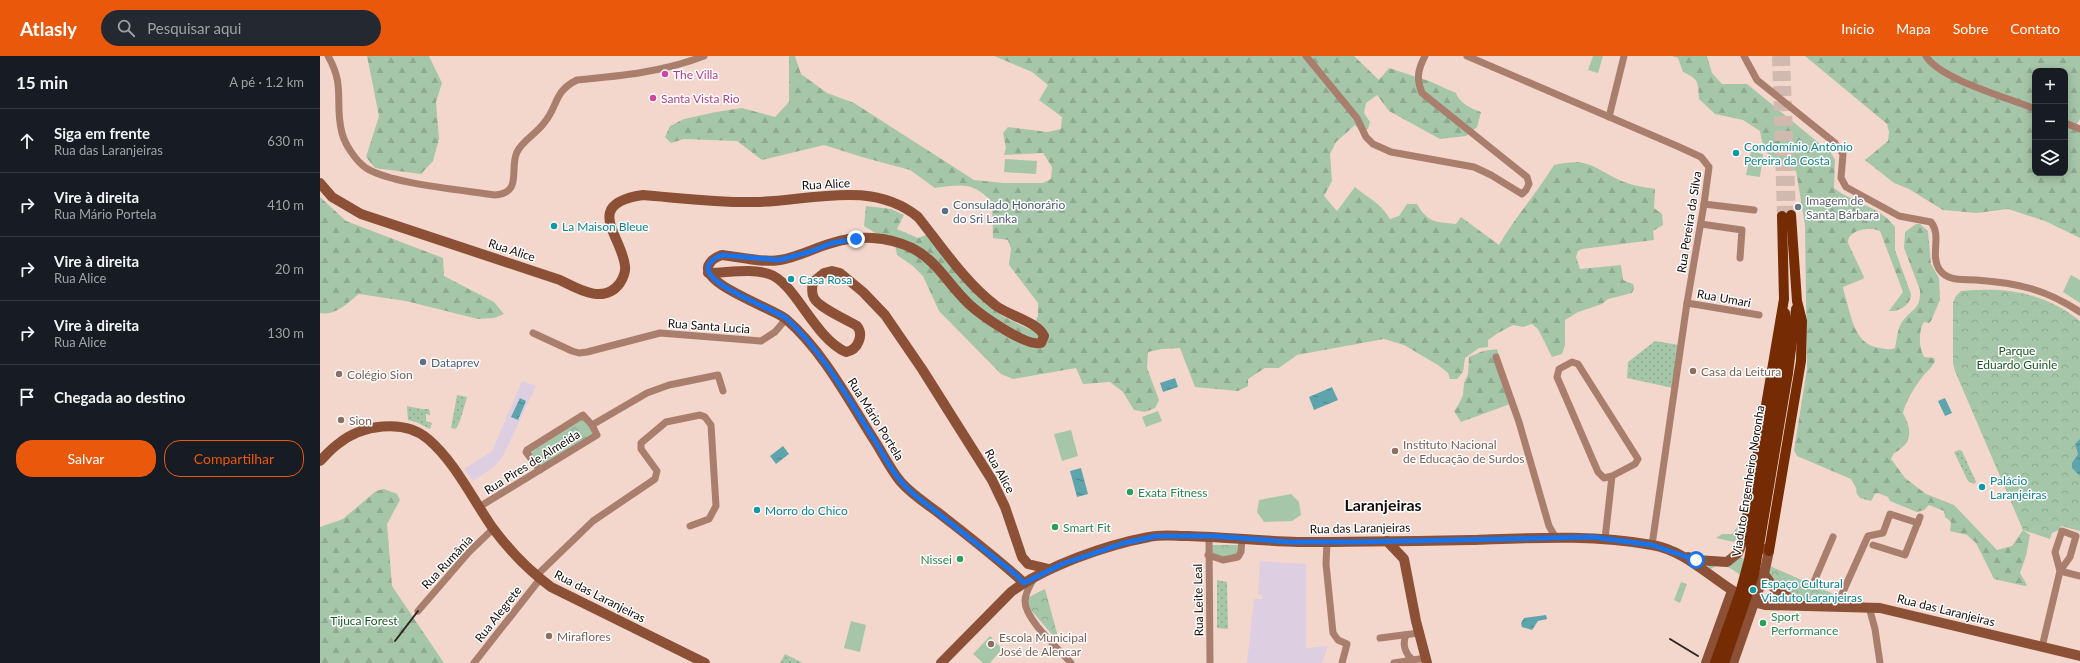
<!DOCTYPE html>
<html lang="pt">
<head>
<meta charset="utf-8">
<style>
	:root { --surface:#171b24; --page:#242831; --text:#f1f3f6; --muted:#9ea1a6; --line:#363941; --accent:#ea580c }
	body { margin:0; font-family:Lato,sans-serif; background:var(--page); color:var(--text) }
	.controls { position:absolute; right:12px; top:12px; display:grid; overflow:hidden; border-radius:8px; box-shadow:0 2px 10px #0003 }
	.controls button { width:36px; height:36px; display:grid; place-items:center; padding:0; border:0; border-bottom:1px solid var(--line); background:var(--surface); color:var(--text); font:20px sans-serif }
	.stop { position:absolute; width:12px; height:12px; margin:-9px; border:3px solid #1a73e8; border-radius:50%; background:#fff }
	.stop.end { background:#1a73e8; border-color:#fff; box-shadow:0 1px 4px #0008 }
	.list { margin:0; padding:0; list-style:none }
	h2 { display:flex; justify-content:space-between; align-items:center; height:52px; margin:0; padding:0 16px; font-size:17px }
	h2 small { font-size:13px; font-weight:400; color:var(--muted) }
	.list li { display:grid; grid-template-columns:26px 1fr auto; gap:12px; align-items:center; box-sizing:border-box; height:64px; padding:0 16px; border-top:1px solid var(--line) }
	.list b { display:block; font-size:15px; white-space:nowrap }
	.list p { margin:0; font-size:13px; white-space:nowrap; color:var(--muted) }
	.list em { font-size:13px; font-style:normal; color:var(--muted) }
	.actions { display:flex; gap:8px; padding:12px 16px }
	.actions a { flex:1; padding:9px 0; border:1px solid var(--accent); border-radius:16px; text-align:center; font-size:14px; color:var(--accent) }
	.actions .main { background:var(--accent); color:#fff }
	.icon { flex:none; width:22px; height:22px; fill:none; stroke:currentColor; stroke-width:2; stroke-linecap:round; stroke-linejoin:round }
	.map { position:relative; flex:none; width:1760px; height:607px; overflow:hidden }
	header { display:flex; align-items:center; gap:24px; box-sizing:border-box; height:56px; padding:0 20px; background:var(--accent); color:#fff }
	header strong { font-size:19px }
	nav { display:flex; gap:22px; margin-inline-start:auto; font-size:14px }
	.search { width:280px; height:36px; background:var(--page); display:flex; align-items:center; gap:10px; box-sizing:border-box; padding:0 14px; border-radius:22px; color:var(--muted); font-size:15px }
	main { display:flex }
	aside { flex:1; background:var(--surface) }
	.map>svg:first-child { display:block }
</style>
</head>
<body>
<header>
<strong>Atlasly</strong>
<div class="search"><svg class="icon" aria-label="search" viewBox="0 0 24 24"><circle cx="10" cy="10" r="6"/><path d="M15 15l6 6"/></svg>Pesquisar aqui</div>
<nav><a>Início</a><a>Mapa</a><a>Sobre</a><a>Contato</a></nav>
</header>
<main>
<aside>
<h2>15 min<small>A pé · 1.2 km</small></h2>
<ul class="list">
<li><svg class="icon" aria-label="ahead" viewBox="0 0 24 24"><path d="M12 20V5M6 11l6-6 6 6"/></svg><div><b>Siga em frente</b><p>Rua das Laranjeiras</p></div><em>630 m</em></li>
<li><svg class="icon" aria-label="right" viewBox="0 0 24 24"><path d="M7 20v-9h11M14 6l5 5-5 5"/></svg><div><b>Vire à direita</b><p>Rua Mário Portela</p></div><em>410 m</em></li>
<li><svg class="icon" aria-label="right" viewBox="0 0 24 24"><path d="M7 20v-9h11M14 6l5 5-5 5"/></svg><div><b>Vire à direita</b><p>Rua Alice</p></div><em>20 m</em></li>
<li><svg class="icon" aria-label="right" viewBox="0 0 24 24"><path d="M7 20v-9h11M14 6l5 5-5 5"/></svg><div><b>Vire à direita</b><p>Rua Alice</p></div><em>130 m</em></li>
<li><svg class="icon" aria-label="arrive" viewBox="0 0 24 24"><path d="M6 21V4h12l-3 4 3 4H6"/></svg><div><b>Chegada ao destino</b></div></li>
</ul>
<div class="actions"><a class="main">Salvar</a><a>Compartilhar</a></div>
</aside>
<div class="map">
<svg width="1760" height="607" viewBox="0 0 1760 607">
	<defs>
		<pattern id="forest-firs" width="22" height="20" patternUnits="userSpaceOnUse"><rect width="22" height="20" fill="#a6c6a9"/><path d="M5 1l3.5 6h-7zM16 11l3.5 6h-7z" fill="#8ea990"/></pattern>
		<pattern id="park-crowns" width="20" height="18" patternUnits="userSpaceOnUse"><rect width="20" height="18" fill="#a6c6a9"/><path d="M2 6a3 3 0 1 1 6 0M12 15a3 3 0 1 1 6 0" fill="none" stroke="#8ea990"/></pattern>
		<pattern id="garden-dots" width="8" height="8" patternUnits="userSpaceOnUse"><rect width="8" height="8" fill="#a6c6a9"/><path d="M2 2h.1M6 6h.1" fill="none" stroke="#8ea990" stroke-width="1.8" stroke-linecap="round"/></pattern>
		<pattern id="water-ripples" width="26" height="14" patternUnits="userSpaceOnUse"><rect width="26" height="14" fill="#5ea4ac"/><path d="M2 4q2-2 4 0t4 0M15 11q2-2 4 0t4 0" fill="none" stroke="#4c848a"/></pattern>
	</defs>
	<rect width="100%" height="100%" fill="#f3d7cc"/>
	<g fill="#ddcfe1">
		<path d="M202,325L216,330L184,398L175,410L153,425L144,413L172,395Z"/>
		<path d="M940,505L986,508V592L1008,590L1002,607H927L934,543H942V539L938,538Z"/>
	</g>
	<g fill="#a6c6a9">
		<path d="M1273,0H1283L1278,17L1268,14Z"/>
		<path d="M1431,95L1443,98L1440,121L1426,119Z"/>
		<path d="M685,103L717,105L716,118L684,116Z"/>
		<path d="M1751,219L1760,224V247L1743,236Z"/>
		<path d="M838,355L842,365L826,371L822,361Z"/>
		<path d="M751,374L758,400L742,405L734,378Z"/>
		<path d="M971,438L979,446L981,459L972,465L944,466L937,456L939,444Z"/>
		<path d="M1420,467L1418,481L1414,486L1396,482L1402,478H1412Z"/>
		<path d="M1420,501L1425,503L1431,527C1420,520 1404,502 1391,513L1388,511L1389,509H1409Z"/>
		<path d="M1361,526L1367,528L1360,547L1354,544Z"/>
		<path d="M531,565L546,569L540,596L524,592Z"/>
		<path d="M670,580L682,593L670,607H663L653,598Z"/>
	</g>
	<g fill="url(#forest-firs)" fill-rule="evenodd">
		<path d="M47,0H109L122,27L116,46L119,83L113,105L101,118L55,112L46,101L59,60Z"/>
		<path d="M469,0H475L481,18L507,37L534,47L654,124L684,127H723L731,123L732,111L723,97L684,99L686,92L683,77L688,71L727,76L741,73L742,61L719,44L728,29L712,16L674,0H1034L1059,24L1069,12L1109,25L1136,37C1139,47 1152,53 1161,56L1157,71L1146,80L1120,83L1069,55L1057,39L1046,47L1044,57L1050,66L1048,73L1040,75L1035,69L1016,86L1010,98L1012,125L1004,140L1017,155L1035,131C1049,143 1060,146 1070,163L1079,160L1087,148H1097C1108,167 1116,166 1136,168L1141,161L1179,189C1195,161 1217,137 1234,109C1271,100 1275,114 1304,126C1314,130 1325,131 1335,133L1334,152L1342,158L1343,169L1333,175L1334,184L1262,193L1258,195L1256,201L1260,213L1301,209L1303,224L1313,228L1314,232L1312,237L1288,243L1282,248L1258,256L1245,264V289L1242,298L1232,301L1218,273L1212,268L1203,271L1193,269L1178,277L1168,284V291L1159,292L1145,302L1143,316L1137,323H1130L1128,317L1118,309L1084,289L1064,283L977,299L959,312H945L928,323V330L918,335L875,331L860,292L842,293L828,296L827,312L839,344L835,352L825,356L814,354L803,336L790,326L763,328L756,312L693,323L681,318L619,255L603,220L593,210L577,199L575,189L544,170L546,150L571,153L584,159L577,173L598,182L606,179L666,248L682,260L711,274L718,260V247L689,209L691,193L688,184L673,182L672,146C652,125 641,129 615,132L590,114L542,101L504,89L442,104L417,85L364,83L351,87L345,81L350,70L364,63L396,56L422,52L455,61L469,46Z"/>
		<path d="M1352,0H1387L1392,17L1402,28H1427L1511,97L1515,104L1514,132C1533,147 1561,151 1575,171V194L1591,238C1591,249 1579,256 1569,255L1583,236L1560,175C1550,170 1527,174 1528,187L1544,221L1543,223L1523,231L1524,236C1531,257 1533,289 1560,292C1565,293 1570,294 1575,292C1577,284 1577,273 1582,266C1591,253 1601,254 1600,234L1584,192L1585,176L1596,168H1600L1608,175L1611,208L1619,222L1620,244L1611,265L1609,267L1604,266C1598,275 1599,292 1604,301L1614,302L1615,305C1612,312 1607,315 1603,320C1595,331 1586,344 1583,357C1592,374 1593,387 1574,397L1571,403L1585,422L1606,438L1634,449L1677,494L1692,490L1703,474L1710,479L1706,500L1700,517L1707,529L1705,530L1674,523L1656,487L1647,479L1630,475L1631,466L1625,461L1624,455L1609,449L1604,454L1597,456L1570,445L1568,441L1558,437L1555,438L1551,445L1540,442L1537,438L1536,432L1531,423L1477,400L1474,394L1487,313L1485,169L1476,115C1453,104 1444,102 1440,75L1423,64L1395,58L1379,43C1378,26 1379,23 1363,16L1358,2Z"/>
		<path d="M1485,0H1760V63L1754,72L1760,76V182L1725,165L1688,153L1657,157L1623,154L1589,133L1574,127L1545,104L1568,85L1569,76L1567,68ZM1715,15H1745V117H1715Z"/>
		<path d="M0,141L26,165L123,202L124,220L174,246L184,258L174,262L158,263L86,245L39,238C27,247 16,260 0,257Z"/>
		<path d="M1177,293L1179,299L1174,301L1190,348L1141,366L1134,355L1139,348L1143,339L1144,327L1148,318L1149,301L1163,295Z"/>
		<path d="M64,433L77,438L80,444L67,468L72,530L124,607H0V471L23,463L56,435Z"/>
	</g>
	<g fill="url(#park-crowns)">
		<path d="M1641,235C1686,231 1724,236 1760,265V475L1741,470L1739,474L1732,477L1730,483L1703,474L1635,315L1633,307V246L1636,240Z"/>
		<path d="M266,358L278,376L222,414L208,394Z"/>
		<path d="M890,489H918V497L908,502L891,497Z"/>
		<path d="M1450,510L1518,540L1513,546C1482,546 1470,544 1449,519Z"/>
		<path d="M725,533L737,577L736,583L710,553L707,542Z"/>
	</g>
	<g fill="url(#garden-dots)">
		<path d="M1335,285L1359,289L1353,332L1307,322L1308,306Z"/>
		<path d="M137,339L147,341L140,365L136,373L131,372Z"/>
		<path d="M87,350L102,353H109L110,359L106,358V365L112,367L110,373L96,366L88,364Z"/>
		<path d="M1639,394L1642,395L1656,426L1654,428L1648,425L1634,396Z"/>
		<path d="M897,524L907,526L908,573L897,572Z"/>
		<path d="M465,598L483,607H460Z"/>
	</g>
	<g fill="url(#water-ripples)">
		<path d="M855,322L858,331L843,336L840,327Z"/>
		<path d="M1012,331L1018,344L994,354L989,341Z"/>
		<path d="M200,342L206,345L198,364L191,361Z"/>
		<path d="M1625,342L1632,357L1625,360L1618,345Z"/>
		<path d="M1760,383V419H1759L1752,412V407L1758,398L1755,388Z"/>
		<path d="M463,390L469,398L456,408L450,400Z"/>
		<path d="M761,412L768,438L757,441L750,415Z"/>
		<path d="M1226,559L1227,563L1218,565L1212,574L1202,571L1201,567L1204,562Z"/>
	</g>
	<g fill="none" stroke-linecap="round" stroke-linejoin="round">
		<g stroke="#d2b9af" stroke-width="10" stroke-dasharray="10 5" stroke-linecap="butt">
			<path d="M1457,0L1462,160"/>
			<path d="M1465,0L1471,159"/>
		</g>
		<g stroke="#a97e6d" stroke-width="7">
			<path d="M8,0C26,31 14,47 22,77C25,89 36,105 46,112C71,128 143,134 175,139C203,137 189,113 197,96C202,85 217,77 224,67C239,49 233,36 257,24C300,20 343,16 384,0"/>
			<path d="M986,0L1037,62L1046,81L1053,88L1071,96L1154,111L1171,119L1202,138L1206,134L1209,128L1207,121L1102,37C1096,23 1098,13 1105,0"/>
			<path d="M1147,0L1357,90L1381,101L1389,111L1384,148L1367,247L1332,489"/>
			<path d="M1424,0L1437,24L1515,87L1523,98L1521,122L1526,131L1579,160L1611,166C1622,180 1610,198 1619,213C1628,226 1642,223 1656,224C1698,227 1725,233 1760,256"/>
			<path d="M1606,0C1619,23 1689,42 1715,53"/>
			<path d="M1289,61L1304,0"/>
			<path d="M1745,67L1760,73"/>
			<path d="M1384,148L1434,154"/>
			<path d="M1381,168L1422,174L1420,202"/>
			<path d="M1367,247L1439,259"/>
			<path d="M213,277L252,295L259,297L267,296L340,277L441,285L455,276L466,263"/>
			<path d="M1176,301L1199,366L1229,470L1236,482"/>
			<path d="M220,414L206,396L207,394L263,359L272,369"/>
			<path d="M159,451L277,379L272,369L327,337L349,329L398,319L403,335"/>
			<path d="M889,480L890,607"/>
			<path d="M1285,483L1292,420L1284,422L1278,416L1237,321L1239,313L1252,306L1258,308L1318,403L1315,408L1292,420"/>
			<path d="M1007,486L1006,508L1013,577L1018,584L1027,588L1022,607"/>
			<path d="M1553,489L1585,499L1600,461"/>
			<path d="M888,499L903,504L918,501L921,496L922,482"/>
			<path d="M1740,515L1760,520"/>
			<path d="M216,520L273,465L335,423L337,415L321,393V387L346,366L380,359L385,361L391,369L396,450L389,463L370,470"/>
			<path d="M714,522C710,529 705,537 705,545C705,564 739,593 751,607"/>
			<path d="M1493,528L1513,481"/>
			<path d="M1522,551V538L1548,480L1563,477L1570,458L1598,467"/>
			<path d="M1549,551L1555,573L1560,607"/>
			<path d="M98,555L149,496L173,473"/>
			<path d="M1086,579C1082,588 1085,598 1093,604"/>
			<path d="M1060,582L1099,577"/>
			<path d="M1722,591L1740,515L1750,501L1756,480L1742,475L1735,496L1740,515"/>
			<path d="M154,607L220,523"/>
			<path d="M1074,607L1106,602"/>
		</g>
		<g stroke="#8c5036" stroke-width="10">
			<path d="M0,127L12,141L41,158L240,224C258,233 284,249 300,227C303,222 306,216 305,210C302,180 262,148 323,139C360,142 398,147 436,146C490,145 551,123 598,161C622,191 645,226 675,249C687,259 718,266 724,280L721,287C706,291 661,259 650,249C629,230 618,205 592,192C567,180 538,179 512,187C494,192 478,201 460,204C442,207 421,201 402,199C397,201 393,202 390,207C374,226 455,253 466,263C504,296 529,345 556,387C564,400 571,414 580,425C591,438 607,448 620,458C648,480 677,502 704,527"/>
			<path d="M388,217C407,217 431,212 449,218C475,226 494,282 526,296C538,294 544,279 537,270C527,264 498,251 494,242C491,237 492,231 493,226L504,217L512,215L520,217L543,236L565,259L602,313L672,424L685,451L702,501L708,508L729,513"/>
			<path d="M0,405C6,399 11,393 18,388C41,369 84,362 108,383C135,406 152,442 172,471C189,494 208,514 231,531L385,607"/>
			<path d="M1067,485L1084,503L1096,565L1107,607"/>
			<path d="M1368,501L1376,504L1407,506L1418,497L1423,485L1449,495L1444,518L1413,607"/>
			<path d="M1444,518L1454,532L1480,549"/>
			<path d="M621,607L691,536C726,510 786,489 829,481C841,478 856,480 868,480C905,481 942,485 978,486C1036,486 1094,485 1151,484C1212,482 1272,478 1332,489C1375,496 1403,539 1445,549L1560,552L1760,600"/>
			<path d="M1386,607L1412,535"/>
		</g>
		<g stroke="#752c05" stroke-width="10">
			<path d="M1460,315L1465,275V257"/>
			<path d="M1468,317L1476,253"/>
			<path d="M1423,485L1464,243L1462,160"/>
			<path d="M1449,495L1481,305L1482,265L1477,245L1471,159"/>
		</g>
		<g stroke="#302521" stroke-width="2">
			<path d="M1350,583L1378,600"/>
			<path d="M75,585L98,555"/>
		</g>
		<g stroke="#752c05" stroke-width="10">
			<path d="M1395,607L1420,537L1429,504L1460,315"/>
			<path d="M1404,607L1434,519L1468,317"/>
		</g>
	</g>
	<g fill="none" stroke-linecap="round" stroke-linejoin="round">
		<path stroke="#1a73e8" stroke-width="5" d="M536,183L512,187L489,196L459,204L402,199C397,201 393,202 390,207C374,226 455,253 467,263C504,297 530,346 557,388C564,400 571,414 580,424C590,438 606,447 619,458C644,478 670,498 695,518L704,527L742,508L804,487L837,480H893L970,486H1034L1273,481L1332,489L1376,504"/>
	</g>
	<g fill="#d1479c" stroke="#fff" stroke-width="1.5">
		<circle cx="345" cy="18" r="4"/>
		<circle cx="333" cy="42" r="4"/>
	</g>
	<g fill="#0f9aa8" stroke="#fff" stroke-width="1.5">
		<circle cx="1416" cy="97" r="4"/>
		<circle cx="234" cy="170" r="4"/>
		<circle cx="471" cy="223" r="4"/>
		<circle cx="1662" cy="431" r="4"/>
		<circle cx="437" cy="454" r="4"/>
		<circle cx="1433" cy="534" r="4"/>
	</g>
	<circle fill="#6b7280" stroke="#fff" stroke-width="1.5" cx="1478" cy="151" r="4"/>
	<g fill="#5c6f8a" stroke="#fff" stroke-width="1.5">
		<circle cx="625" cy="155" r="4"/>
		<circle cx="103" cy="306" r="4"/>
	</g>
	<g fill="#8d6e63" stroke="#fff" stroke-width="1.5">
		<circle cx="1373" cy="315" r="4"/>
		<circle cx="19" cy="318" r="4"/>
		<circle cx="21" cy="364" r="4"/>
		<circle cx="1075" cy="395" r="4"/>
		<circle cx="229" cy="580" r="4"/>
		<circle cx="671" cy="588" r="4"/>
	</g>
	<g fill="#2e9e5b" stroke="#fff" stroke-width="1.5">
		<circle cx="810" cy="436" r="4"/>
		<circle cx="735" cy="471" r="4"/>
		<circle cx="640" cy="503" r="4"/>
		<circle cx="1443" cy="567" r="4"/>
	</g>
	<g text-anchor="middle" dominant-baseline="central" stroke-width="3" stroke-linejoin="round" paint-order="stroke">
		<g font-size="12" fill="#b23c85" stroke="#fff" text-anchor="start">
			<text x="353" y="18">The Villa</text>
			<text x="341" y="42">Santa Vista Rio</text>
		</g>
		<g font-size="12" fill="#0d838f" stroke="#fff" text-anchor="start">
			<text x="1424" y="90">Condomínio Antônio<tspan x="1424" dy="14">Pereira da Costa</tspan></text>
			<text x="242" y="170">La Maison Bleue</text>
			<text x="479" y="223">Casa Rosa</text>
			<text x="1670" y="424">Palácio<tspan x="1670" dy="14">Laranjeiras</tspan></text>
			<text x="445" y="454">Morro do Chico</text>
			<text x="1441" y="527">Espaço Cultural<tspan x="1441" dy="14">Viaduto Laranjeiras</tspan></text>
		</g>
		<g font-size="12" fill="#150c09" stroke="#fff">
			<text transform="translate(506 128) rotate(-3)">Rua Alice</text>
			<text transform="translate(1369 166) rotate(-81)">Rua Pereira da Silva</text>
			<text transform="translate(192 194) rotate(18)">Rua Alice</text>
			<text transform="translate(1404 242) rotate(10)">Rua Umari</text>
			<text transform="translate(389 270) rotate(4)">Rua Santa Lucia</text>
			<text transform="translate(556 363) rotate(58)">Rua Mário Portela</text>
			<text transform="translate(212 406) rotate(-32)">Rua Pires de Almeida</text>
			<text transform="translate(680 415) rotate(61)">Rua Alice</text>
			<text transform="translate(1428 425) rotate(-81)">Viaduto Engenheiro Noronha</text>
			<text transform="translate(1040 472) rotate(-1)">Rua das Laranjeiras</text>
			<text transform="translate(127 506) rotate(-47)">Rua Rumânia</text>
			<text transform="translate(280 540) rotate(27)">Rua das Laranjeiras</text>
			<text transform="translate(878 544) rotate(-91)">Rua Leite Leal</text>
			<text transform="translate(1626 554) rotate(14)">Rua das Laranjeiras</text>
			<text transform="translate(178 558) rotate(-52)">Rua Alegrete</text>
		</g>
		<g font-size="12" fill="#5b616d" stroke="#fff" text-anchor="start">
			<text x="1486" y="144">Imagem de<tspan x="1486" dy="14">Santa Bárbara</tspan></text>
		</g>
		<g font-size="12" fill="#4e5e75" stroke="#fff" text-anchor="start">
			<text x="633" y="148">Consulado Honorário<tspan x="633" dy="14">do Sri Lanka</tspan></text>
			<text x="111" y="306">Dataprev</text>
		</g>
		<g font-size="12" fill="#185726" stroke="#fff">
			<text x="1697" y="294">Parque<tspan x="1697" dy="14">Eduardo Guinle</tspan></text>
			<text x="44" y="564">Tijuca Forest</text>
		</g>
		<g font-size="12" fill="#785e54" stroke="#fff" text-anchor="start">
			<text x="1381" y="315">Casa da Leitura</text>
			<text x="27" y="318">Colégio Sion</text>
			<text x="29" y="364">Sion</text>
			<text x="1083" y="388">Instituto Nacional<tspan x="1083" dy="14">de Educação de Surdos</tspan></text>
			<text x="237" y="580">Miraflores</text>
			<text x="679" y="581">Escola Municipal<tspan x="679" dy="14">José de Alencar</tspan></text>
		</g>
		<g font-size="12" fill="#27864d" stroke="#fff" text-anchor="start">
			<text x="818" y="436">Exata Fitness</text>
			<text x="743" y="471">Smart Fit</text>
			<text x="632" y="503" text-anchor="end">Nissei</text>
			<text x="1451" y="560">Sport<tspan x="1451" dy="14">Performance</tspan></text>
		</g>
		<g font-size="16" font-weight="bold" fill="#150c09" stroke="#fff">
			<text x="1063" y="448">Laranjeiras</text>
		</g>
	</g>
</svg>
<div class="controls">
<button>+</button>
<button>−</button>
<button><svg class="icon" aria-label="layers" viewBox="0 0 24 24"><path d="M12 4l9 5-9 5-9-5zM3 14l9 5 9-5"/></svg></button>
</div>
<div class="stop" style="left:1376px;top:504px"></div>
<div class="stop end" style="left:536px;top:183px"></div>
</div>
</main>
</body>
</html>
